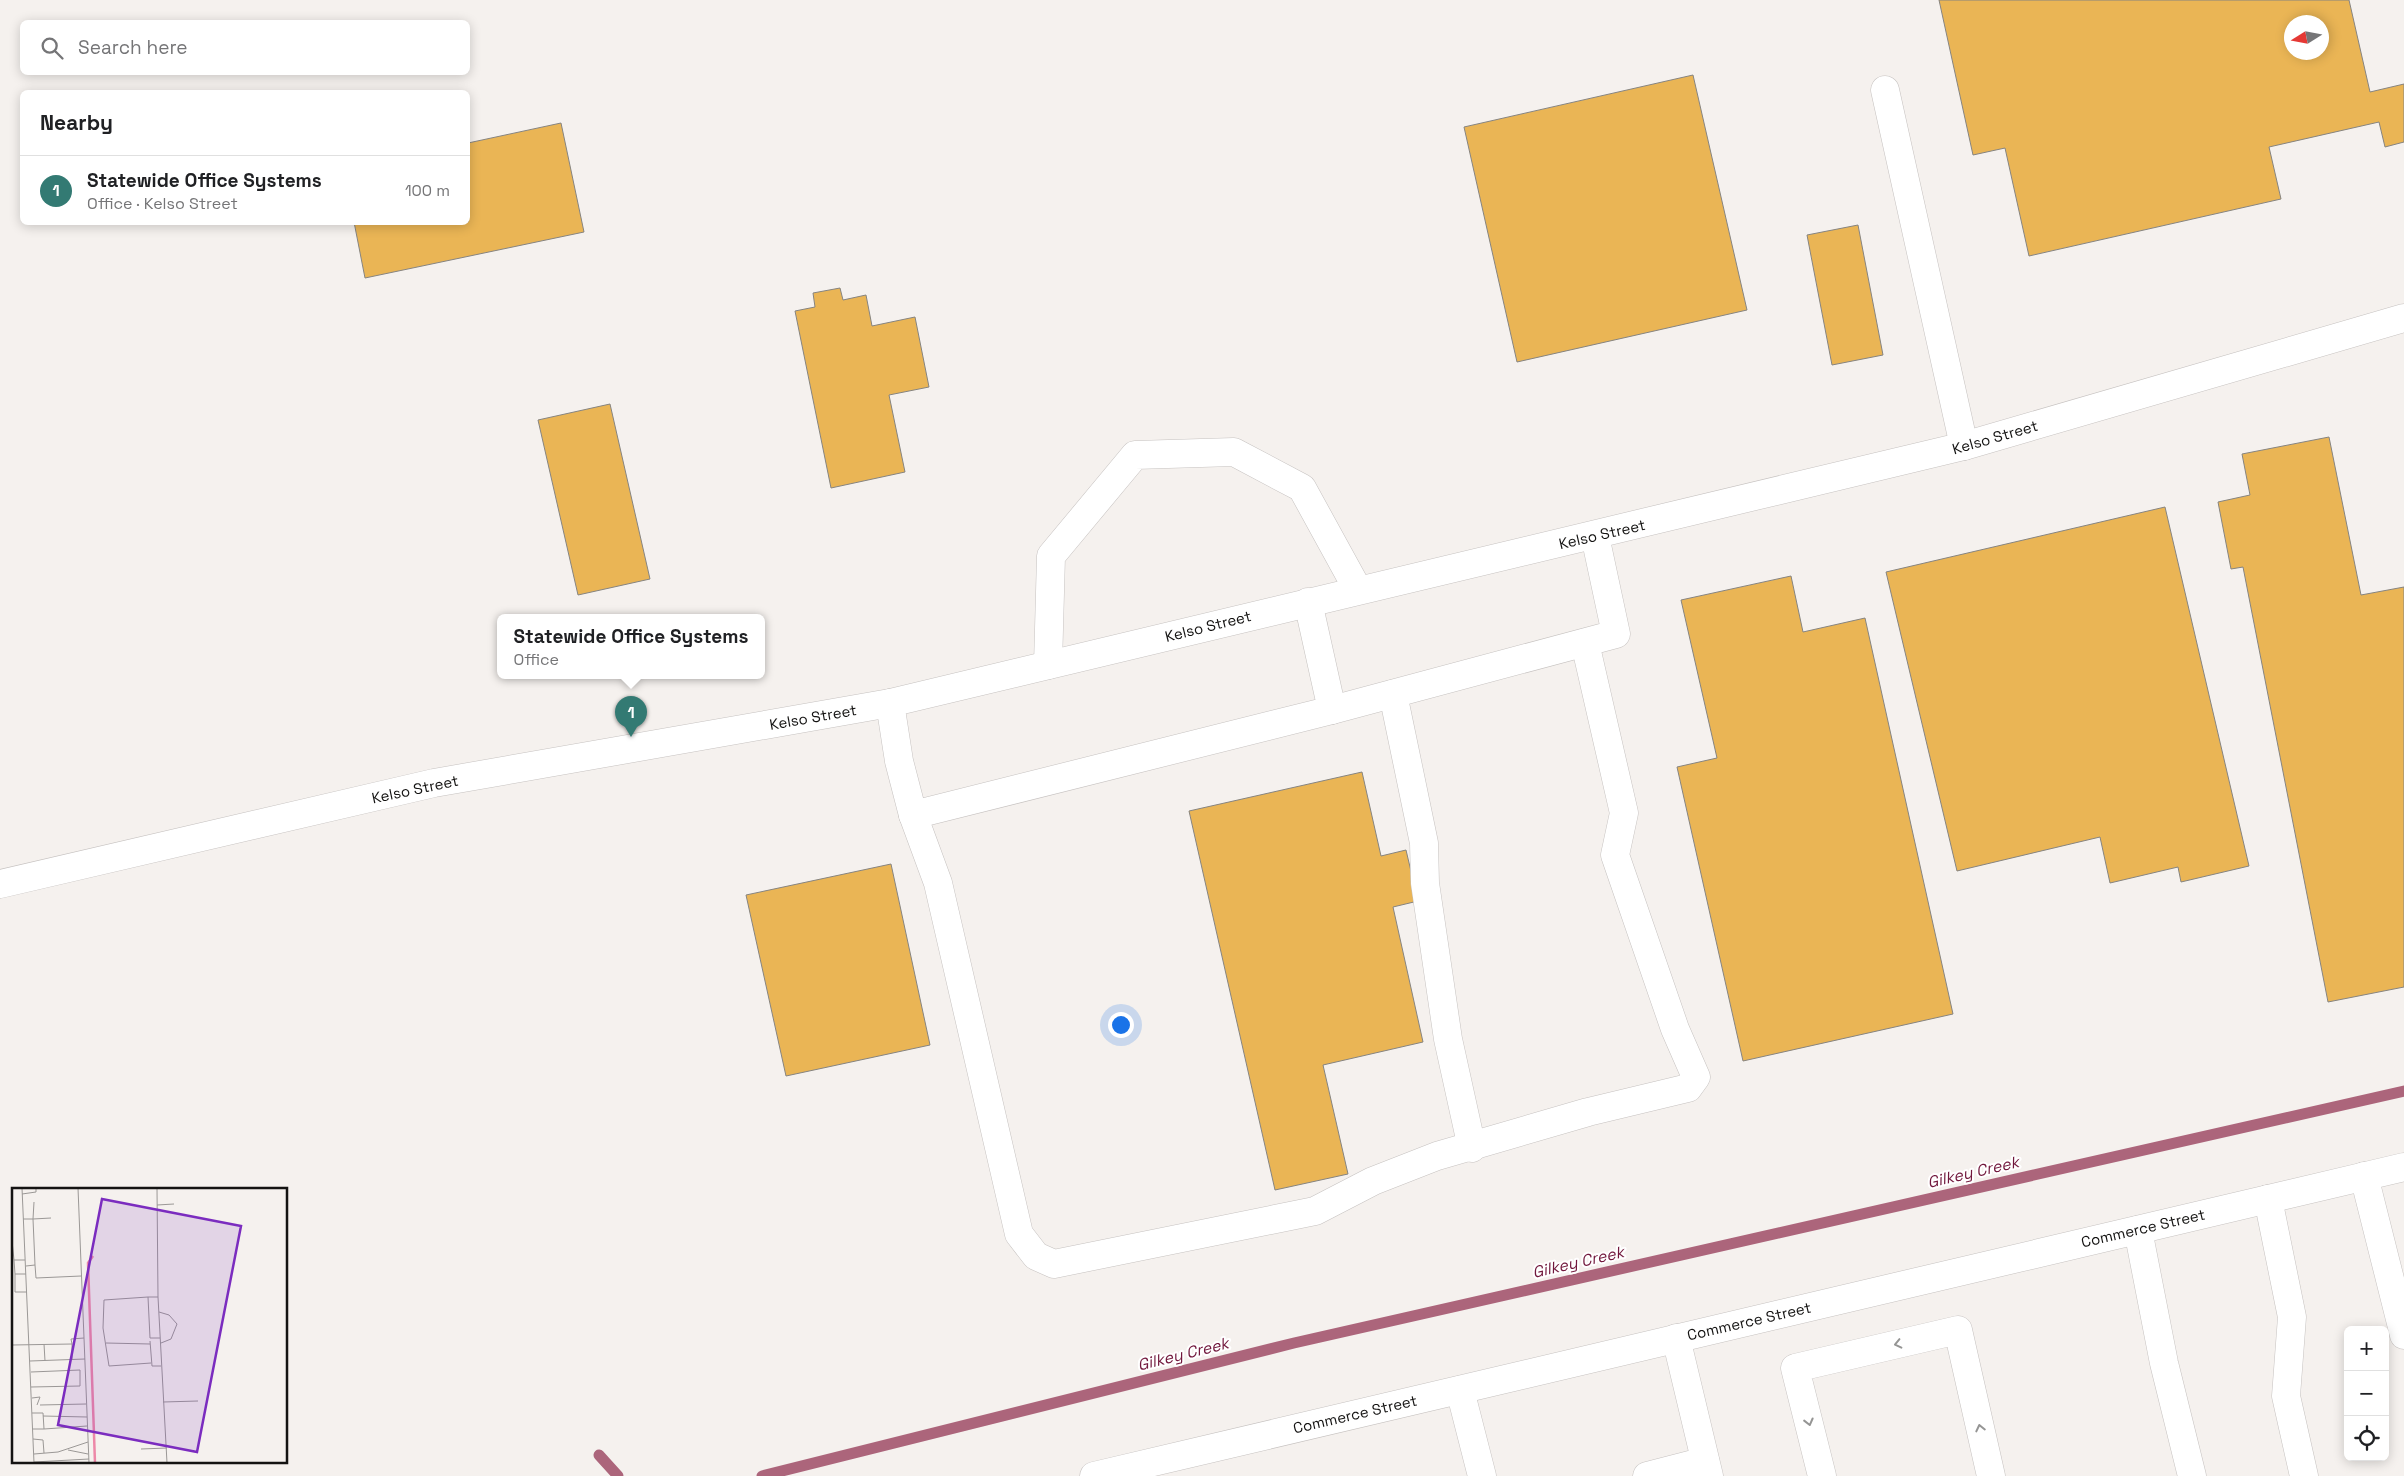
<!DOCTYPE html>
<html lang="en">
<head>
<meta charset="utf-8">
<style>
	:root { --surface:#fff; --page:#f6f6f6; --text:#202124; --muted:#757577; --line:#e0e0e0; --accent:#337a73 }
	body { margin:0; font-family:"Space Grotesk",sans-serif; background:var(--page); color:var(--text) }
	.controls { position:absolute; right:15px; bottom:15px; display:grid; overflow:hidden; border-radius:8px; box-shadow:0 2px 12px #0003 }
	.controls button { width:45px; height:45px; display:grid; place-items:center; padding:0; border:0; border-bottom:1px solid var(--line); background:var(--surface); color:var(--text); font:25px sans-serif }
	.compass { position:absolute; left:2284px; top:15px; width:45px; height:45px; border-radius:50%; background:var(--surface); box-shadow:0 2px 12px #0003; rotate:259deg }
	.you { position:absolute; left:1120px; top:1024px; width:18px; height:18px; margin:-12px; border:4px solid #fff; border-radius:50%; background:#1a73e8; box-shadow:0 0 0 8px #1a73e833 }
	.badge { display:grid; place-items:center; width:32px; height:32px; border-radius:50%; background:var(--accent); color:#fff; font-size:16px; font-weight:700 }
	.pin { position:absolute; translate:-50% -41px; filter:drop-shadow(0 1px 2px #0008) }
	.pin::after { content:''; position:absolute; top:26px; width:18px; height:15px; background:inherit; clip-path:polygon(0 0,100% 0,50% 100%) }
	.popup { position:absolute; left:497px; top:614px; width:268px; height:65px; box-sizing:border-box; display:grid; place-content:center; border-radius:8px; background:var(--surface); filter:drop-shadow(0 1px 4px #0005); font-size:16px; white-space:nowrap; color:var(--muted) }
	.popup b { font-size:19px; color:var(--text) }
	.popup::after { content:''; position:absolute; left:50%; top:100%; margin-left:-10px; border:10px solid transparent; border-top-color:var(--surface) }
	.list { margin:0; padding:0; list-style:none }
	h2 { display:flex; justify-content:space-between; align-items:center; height:65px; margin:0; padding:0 20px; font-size:21px }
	h2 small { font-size:16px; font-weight:400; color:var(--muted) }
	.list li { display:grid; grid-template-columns:32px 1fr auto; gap:15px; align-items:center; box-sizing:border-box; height:70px; padding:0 20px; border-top:1px solid var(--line) }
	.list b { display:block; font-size:19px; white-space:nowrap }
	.list p { margin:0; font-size:16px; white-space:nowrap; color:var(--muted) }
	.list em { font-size:16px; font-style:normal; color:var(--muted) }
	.icon { flex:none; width:28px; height:28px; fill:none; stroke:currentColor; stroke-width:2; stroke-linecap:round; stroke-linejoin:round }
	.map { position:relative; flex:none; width:2404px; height:1476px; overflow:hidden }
	.search { position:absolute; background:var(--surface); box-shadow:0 2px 12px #0003; left:20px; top:20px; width:450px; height:55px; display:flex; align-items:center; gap:12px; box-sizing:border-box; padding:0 18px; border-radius:8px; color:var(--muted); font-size:19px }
	.panel { position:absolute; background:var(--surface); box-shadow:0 2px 12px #0003; left:20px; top:90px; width:450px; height:135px; border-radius:8px }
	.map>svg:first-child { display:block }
</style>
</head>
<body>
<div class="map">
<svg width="2404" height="1476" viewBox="0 0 2404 1476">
	<rect width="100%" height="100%" fill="#f5f1ee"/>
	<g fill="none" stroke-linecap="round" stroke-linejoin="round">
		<g stroke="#ac657b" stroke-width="11">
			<path d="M599,1455L618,1476"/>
			<path d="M762,1476L1294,1343L2404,1091"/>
		</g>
	</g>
	<g fill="#eab555" stroke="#868480" fill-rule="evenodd">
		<path d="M1939,0H2349L2370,92L2404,84V142L2385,147L2379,122L2269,147L2281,199L2029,256L2005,148L1973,155ZM2292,22H2322V52H2292Z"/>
		<path d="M1693,75L1747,310L1517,362L1464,127Z"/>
		<path d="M561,123L584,232L365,278L354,222H468V143Z"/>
		<path d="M1858,225L1883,355L1832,365L1807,235Z"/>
		<path d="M840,288L843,300L866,295L872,326L915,317L929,387L889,395L905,472L831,488L795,311L815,307L813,293Z"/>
		<path d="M610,404L650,579L578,595L538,420Z"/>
		<path d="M2329,437L2361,595L2404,587V987L2328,1002L2243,567L2231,569L2218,502L2250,495L2242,454Z"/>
		<path d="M2165,507L2249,866L2181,882L2178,867L2110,883L2100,837L1957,871L1886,572Z"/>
		<path d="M1791,576L1803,632L1865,618L1953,1014L1743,1061L1677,767L1717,758L1681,600Z"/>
		<path d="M1362,772L1381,856L1406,850L1418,901L1393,907L1423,1042L1323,1065L1348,1174L1275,1190L1189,811Z"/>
		<path d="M891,864L930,1045L786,1076L746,895Z"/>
	</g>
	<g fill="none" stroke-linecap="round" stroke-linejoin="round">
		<defs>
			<g id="minor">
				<path d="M1885,90L1964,446"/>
				<path d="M1048,665L1051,556L1135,455L1234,452L1302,488L1358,590"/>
				<path d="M1393,694L1424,843L1425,883L1448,1039L1472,1148"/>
				<path d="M890,703L899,761L913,815L1332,710L1308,602"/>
				<path d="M1332,710L1616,634L1595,536"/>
				<path d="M913,815L938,883L1019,1234L1036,1256L1054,1264L1315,1211L1373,1181L1437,1156L1588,1112L1688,1088L1696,1077L1675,1029L1615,855L1624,813L1585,643"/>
				<path d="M0,884L434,783L890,703L1964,446L2404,318"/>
				<path d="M2364,1176L2404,1335"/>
				<path d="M2268,1199L2292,1317L2286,1396L2304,1476"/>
				<path d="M2138,1230L2164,1363L2192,1476"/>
				<path d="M1676,1338L1709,1476"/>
				<path d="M1460,1390L1482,1476"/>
				<path d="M1094,1476L2404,1167"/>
				<path d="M1647,1476L1705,1461"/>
				<path d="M1822,1476L1795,1368L1958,1330L1991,1476"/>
			</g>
		</defs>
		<use href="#minor" stroke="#c6c2c0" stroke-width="29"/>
		<use href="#minor" stroke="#fff" stroke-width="28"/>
	</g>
	<defs><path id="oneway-chevron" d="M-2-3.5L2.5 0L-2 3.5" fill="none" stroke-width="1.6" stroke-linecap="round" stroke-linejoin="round" transform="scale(1.25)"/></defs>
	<g stroke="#959594">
		<use href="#oneway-chevron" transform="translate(1898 1344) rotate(167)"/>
		<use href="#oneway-chevron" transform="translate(1809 1422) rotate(76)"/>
		<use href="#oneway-chevron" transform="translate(1980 1428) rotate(-103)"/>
	</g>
	<g text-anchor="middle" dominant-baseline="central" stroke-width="4" stroke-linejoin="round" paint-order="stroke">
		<g font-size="15" fill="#141312" stroke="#fff">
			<text transform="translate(1995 437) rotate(-16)">Kelso Street</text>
			<text transform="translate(1602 534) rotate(-13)">Kelso Street</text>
			<text transform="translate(1208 626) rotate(-14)">Kelso Street</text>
			<text transform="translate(813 717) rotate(-10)">Kelso Street</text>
			<text transform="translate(415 789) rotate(-12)">Kelso Street</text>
			<text transform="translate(2143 1228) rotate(-13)">Commerce Street</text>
			<text transform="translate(1749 1321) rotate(-13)">Commerce Street</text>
			<text transform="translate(1355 1414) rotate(-13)">Commerce Street</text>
		</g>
		<g font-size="16" font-style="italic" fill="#71173c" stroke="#fff">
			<text transform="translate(1973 1172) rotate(-13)">Gilkey Creek</text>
			<text transform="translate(1578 1262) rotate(-13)">Gilkey Creek</text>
			<text transform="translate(1183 1354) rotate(-14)">Gilkey Creek</text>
		</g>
	</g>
	<g transform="translate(12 1188)">
		<rect width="275" height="275" fill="#f5f1ee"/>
		<path fill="none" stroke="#ed88a8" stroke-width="2.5" d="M81,68L76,75L83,275"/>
		<path fill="none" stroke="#9b9896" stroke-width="1" d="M10,0L22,275M66,0L77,275M145,0L146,109L155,275M10,6L24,4V0M22,14L21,31L39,30M145,17L162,16M11,31H21L23,77M0,53L2,72M13,72H2L3,86H14M14,78L23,77L24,90L69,88M3,86V104H15M136,109L92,112L91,140L97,178L139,175M146,109H136L138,150H148M147,124L157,127L165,136L159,151L149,155M138,153L140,178H149M94,155L138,156M32,156L33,173M60,156L59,151L72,150M0,157L60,156V172M18,173L73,171M19,184L68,182V198L19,199M20,210L28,209L25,217M151,214L186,213M28,217L74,216M20,225H31L32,241H21M31,228L75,229M32,241L75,238M21,251L31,252L32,265M129,261L155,260M56,262L76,266M22,266L46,264L76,254M22,274L77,271"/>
		<path fill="#7b2cbf" fill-opacity="0.15" stroke="#7b2cbf" stroke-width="2.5" d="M90,11L229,38L185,264L46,237Z"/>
		<rect width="275" height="275" fill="none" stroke="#141312" stroke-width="2.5"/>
	</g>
</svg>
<div class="controls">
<button>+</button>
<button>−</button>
<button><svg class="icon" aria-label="locate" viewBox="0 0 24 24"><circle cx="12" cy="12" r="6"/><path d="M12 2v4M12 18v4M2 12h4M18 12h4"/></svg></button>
</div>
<svg class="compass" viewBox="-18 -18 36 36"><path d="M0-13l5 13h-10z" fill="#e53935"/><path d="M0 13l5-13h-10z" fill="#757577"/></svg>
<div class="you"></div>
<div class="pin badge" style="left:631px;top:737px">1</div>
<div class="popup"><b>Statewide Office Systems</b>Office</div>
<div class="search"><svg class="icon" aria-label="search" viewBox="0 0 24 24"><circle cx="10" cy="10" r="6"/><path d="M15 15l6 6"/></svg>Search here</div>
<section class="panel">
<h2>Nearby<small></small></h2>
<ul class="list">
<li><span class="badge">1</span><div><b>Statewide Office Systems</b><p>Office · Kelso Street</p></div><em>100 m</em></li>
</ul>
</section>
</div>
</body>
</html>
